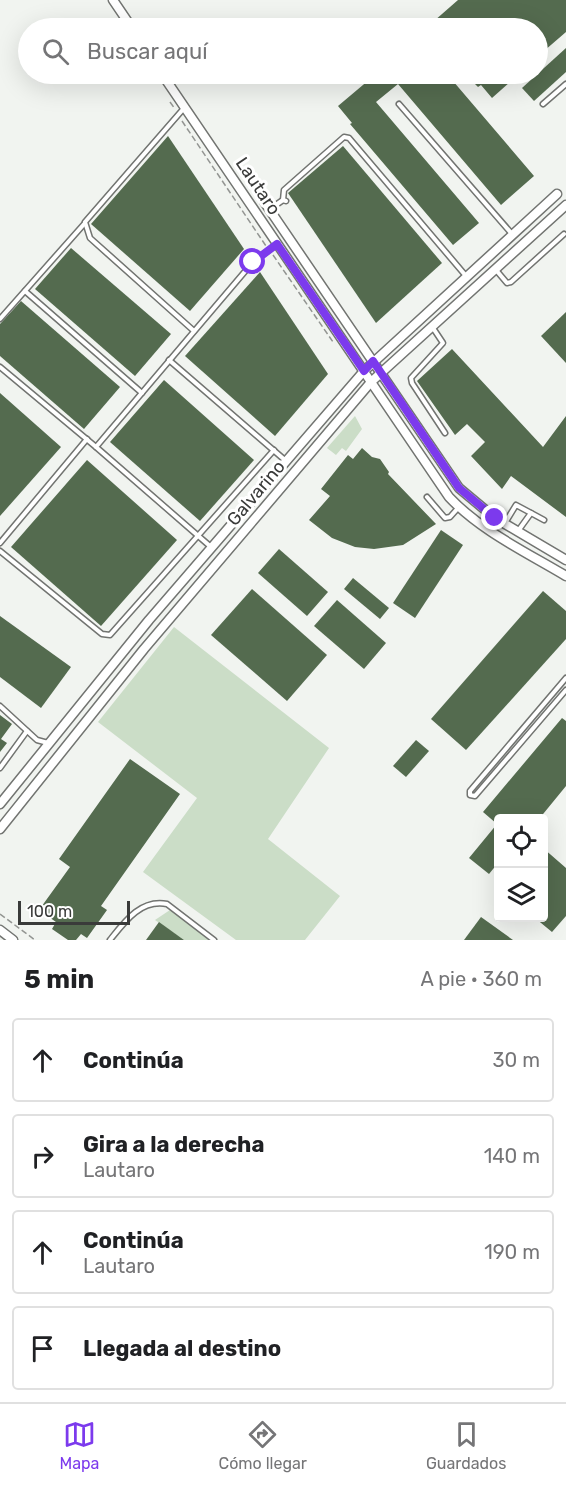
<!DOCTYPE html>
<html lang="es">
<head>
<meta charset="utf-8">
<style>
	:root { --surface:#fff; --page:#f6f6f6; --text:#202124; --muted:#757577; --line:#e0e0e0; --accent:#7c3aed }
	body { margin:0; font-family:Rubik,sans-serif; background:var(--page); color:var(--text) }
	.controls { position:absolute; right:18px; bottom:18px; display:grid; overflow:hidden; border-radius:6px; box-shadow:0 6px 24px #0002 }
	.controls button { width:54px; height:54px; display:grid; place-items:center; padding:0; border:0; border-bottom:2px solid var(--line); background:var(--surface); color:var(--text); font:30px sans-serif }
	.scale { position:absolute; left:18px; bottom:15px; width:112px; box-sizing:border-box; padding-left:6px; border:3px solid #3a3b3a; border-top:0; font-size:16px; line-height:21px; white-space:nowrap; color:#3a3b3a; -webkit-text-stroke:4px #fff; paint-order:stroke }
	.stop { position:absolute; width:18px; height:18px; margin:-14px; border:4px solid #7c3aed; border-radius:50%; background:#fff }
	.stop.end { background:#7c3aed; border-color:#fff; box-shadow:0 2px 6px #0008 }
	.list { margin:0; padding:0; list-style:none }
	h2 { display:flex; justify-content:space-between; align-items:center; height:78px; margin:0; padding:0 24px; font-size:26px }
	h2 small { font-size:20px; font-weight:400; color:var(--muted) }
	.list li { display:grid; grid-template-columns:39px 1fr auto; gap:18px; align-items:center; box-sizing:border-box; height:84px; margin:0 12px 12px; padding:0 12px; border:2px solid var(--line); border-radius:6px }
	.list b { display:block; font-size:22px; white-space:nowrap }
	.list p { margin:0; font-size:20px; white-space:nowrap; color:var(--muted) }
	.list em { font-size:20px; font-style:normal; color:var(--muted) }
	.icon { flex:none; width:33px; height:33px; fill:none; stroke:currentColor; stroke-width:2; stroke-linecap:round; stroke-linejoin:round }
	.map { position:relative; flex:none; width:566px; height:940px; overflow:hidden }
	.search { position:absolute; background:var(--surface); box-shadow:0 6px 24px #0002; left:18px; right:18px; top:18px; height:66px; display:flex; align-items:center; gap:15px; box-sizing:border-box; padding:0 21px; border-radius:33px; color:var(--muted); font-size:22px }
	.sheet { height:462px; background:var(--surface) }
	nav { display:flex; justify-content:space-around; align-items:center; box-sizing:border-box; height:84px; border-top:2px solid var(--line); background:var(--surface); font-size:16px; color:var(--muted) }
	nav a { display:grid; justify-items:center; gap:3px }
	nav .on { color:var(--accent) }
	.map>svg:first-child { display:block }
</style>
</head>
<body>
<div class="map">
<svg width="566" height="940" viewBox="0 0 566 940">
	<rect width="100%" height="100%" fill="#f1f4f0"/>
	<g fill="#cbddc7">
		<path d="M355,416L362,429L346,451L342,448L336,455L327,448Z"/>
		<path d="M174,627L329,748L268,839L340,896L305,940H236L143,872L197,798L98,722Z"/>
		<path d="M170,910L175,911L211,940H184L155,920Z"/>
	</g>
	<g fill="#546b4f">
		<path d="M458,0H566V32L537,57V28H426Z"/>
		<path d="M566,48V72L534,101L522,88Z"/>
		<path d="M376,74H447L534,176L501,205L398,84L376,102L479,223L453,245L350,124L352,123L338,106Z"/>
		<path d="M470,74H519L492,98L481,85L478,87L470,79L473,77Z"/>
		<path d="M168,136L244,249L190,311L91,224Z"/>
		<path d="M343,146L442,263L376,323L288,193Z"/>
		<path d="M71,248L171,334L135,376L35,289Z"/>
		<path d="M260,272L328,374L275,436L185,356Z"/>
		<path d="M21,301L120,387L84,429L0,356V324Z"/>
		<path d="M566,312V363L541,336Z"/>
		<path d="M452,349L543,447L566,416V517L511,476L502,489L471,456L485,442L467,424L455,435L417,381Z"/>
		<path d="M164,380L254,460L200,521L110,442Z"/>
		<path d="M0,393L61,447L0,516Z"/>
		<path d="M362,448L372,457L380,459L389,472L388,474L436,524L403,545L374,549L355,547L332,538L309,520L330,496L321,489L348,455L353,459Z"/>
		<path d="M87,460L177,540L101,626L11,547Z"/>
		<path d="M441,530L463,545L415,618L393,603Z"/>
		<path d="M279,549L328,592L307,616L258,573Z"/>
		<path d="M353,578L389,608L380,619L344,589Z"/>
		<path d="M252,589L327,655L287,701L211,635Z"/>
		<path d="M543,591L566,611V639L466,750L431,719Z"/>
		<path d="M337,600L386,643L364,669L314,626Z"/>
		<path d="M0,616L71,667L41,708L0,677Z"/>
		<path d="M0,715L12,724L1,739L7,743L0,752Z"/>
		<path d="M562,718L566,721V786L539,819H498V863L489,874L469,858L497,824L483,812Z"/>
		<path d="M416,740L429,751L406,777L393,766Z"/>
		<path d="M130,759L180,794L101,906L107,910L87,938L81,934L76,940H68L52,929L56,922L39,910L70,867L59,859Z"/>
		<path d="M543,848L566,868V916L552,932L535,918H543Z"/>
		<path d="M481,917L513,940H464Z"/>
		<path d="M159,922L184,940H146Z"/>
	</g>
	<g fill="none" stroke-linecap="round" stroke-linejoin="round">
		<defs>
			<g id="service">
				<path d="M399,104L512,234"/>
				<path d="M543,104L566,84"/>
				<path d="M185,107L85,222L90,238L194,331"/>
				<path d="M283,200L284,190L344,137L349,138L466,276"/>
				<path d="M270,209L283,200L286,201"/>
				<path d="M496,270L507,283L511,282L564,234"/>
				<path d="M25,291L142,393"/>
				<path d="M0,319L85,223"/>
				<path d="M433,328L443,343L411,378L412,383L445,433"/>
				<path d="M169,360L286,461"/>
				<path d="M0,367L96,447"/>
				<path d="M427,497L445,518L450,517L459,507"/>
				<path d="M505,523L516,505L531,513"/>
				<path d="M518,531L531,513L544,520"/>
				<path d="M0,543L87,439"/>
				<path d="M211,547L96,447L253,262L277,244"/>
				<path d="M0,551L102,634L110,635L274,450"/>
				<path d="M566,678L470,791V795L475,796L566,690"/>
				<path d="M0,706L37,740L48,743"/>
				<path d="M0,768L27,731"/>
				<path d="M110,940C125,921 141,899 167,904L214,940"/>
			</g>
			<g id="minor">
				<path d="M113,0L132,28"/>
				<path d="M162,74L449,497C481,531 526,552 566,576"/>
				<path d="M265,203L459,488L495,518L566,560"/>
				<path d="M0,804L149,620L364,371L557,194"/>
				<path d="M0,829L144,649L371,382L566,205"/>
				<path d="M0,930L13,940"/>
			</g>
		</defs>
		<use href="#service" stroke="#727471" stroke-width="7"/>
		<use href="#minor" stroke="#727471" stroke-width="11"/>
		<g stroke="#939592" stroke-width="1.5" stroke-dasharray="6 3" stroke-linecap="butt">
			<path d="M170,102L175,109"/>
			<path d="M182,121L266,246"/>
			<path d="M273,255L333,342"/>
			<path d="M0,914L35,940"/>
		</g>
		<use href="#service" stroke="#fff" stroke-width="4"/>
		<use href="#minor" stroke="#fff" stroke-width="8"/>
	</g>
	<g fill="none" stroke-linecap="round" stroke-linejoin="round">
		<path stroke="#7c3aed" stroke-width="8" d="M253,262L277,244L364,371L373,361L459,488L495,518"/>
	</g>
	<g text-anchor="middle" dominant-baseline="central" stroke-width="6" stroke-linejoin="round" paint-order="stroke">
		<g font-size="18" fill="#3a3b3a" stroke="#fff">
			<text transform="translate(258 186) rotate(56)">Lautaro</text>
			<text transform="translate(256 493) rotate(-50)">Galvarino</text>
		</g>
	</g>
</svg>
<div class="controls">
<button><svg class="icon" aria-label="locate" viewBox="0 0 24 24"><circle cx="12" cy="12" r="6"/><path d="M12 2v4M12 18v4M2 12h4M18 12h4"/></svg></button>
<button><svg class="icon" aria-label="layers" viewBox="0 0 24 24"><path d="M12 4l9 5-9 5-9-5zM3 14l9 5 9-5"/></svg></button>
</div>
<div class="scale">100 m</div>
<div class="stop" style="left:253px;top:262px"></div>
<div class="stop end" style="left:495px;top:518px"></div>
<div class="search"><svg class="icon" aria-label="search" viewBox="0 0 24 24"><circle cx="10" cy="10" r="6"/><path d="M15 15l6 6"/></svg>Buscar aquí</div>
</div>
<section class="sheet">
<h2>5 min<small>A pie · 360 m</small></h2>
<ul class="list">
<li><svg class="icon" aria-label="ahead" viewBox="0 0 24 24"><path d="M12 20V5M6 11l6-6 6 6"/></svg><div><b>Continúa</b></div><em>30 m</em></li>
<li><svg class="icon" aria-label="right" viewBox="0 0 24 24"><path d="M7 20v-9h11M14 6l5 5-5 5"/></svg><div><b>Gira a la derecha</b><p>Lautaro</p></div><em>140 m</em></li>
<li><svg class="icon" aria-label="ahead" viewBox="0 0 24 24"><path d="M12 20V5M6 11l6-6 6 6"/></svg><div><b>Continúa</b><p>Lautaro</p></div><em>190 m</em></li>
<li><svg class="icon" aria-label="arrive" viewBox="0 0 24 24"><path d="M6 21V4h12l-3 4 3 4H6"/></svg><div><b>Llegada al destino</b></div></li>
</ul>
</section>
<nav>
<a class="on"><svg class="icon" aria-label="map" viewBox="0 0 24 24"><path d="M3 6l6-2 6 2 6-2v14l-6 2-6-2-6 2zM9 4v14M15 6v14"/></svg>Mapa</a>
<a><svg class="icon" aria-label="directions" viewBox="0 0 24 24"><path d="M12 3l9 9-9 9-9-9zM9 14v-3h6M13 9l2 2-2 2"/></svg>Cómo llegar</a>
<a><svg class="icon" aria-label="saved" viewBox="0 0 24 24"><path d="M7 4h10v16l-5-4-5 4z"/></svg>Guardados</a>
</nav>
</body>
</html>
